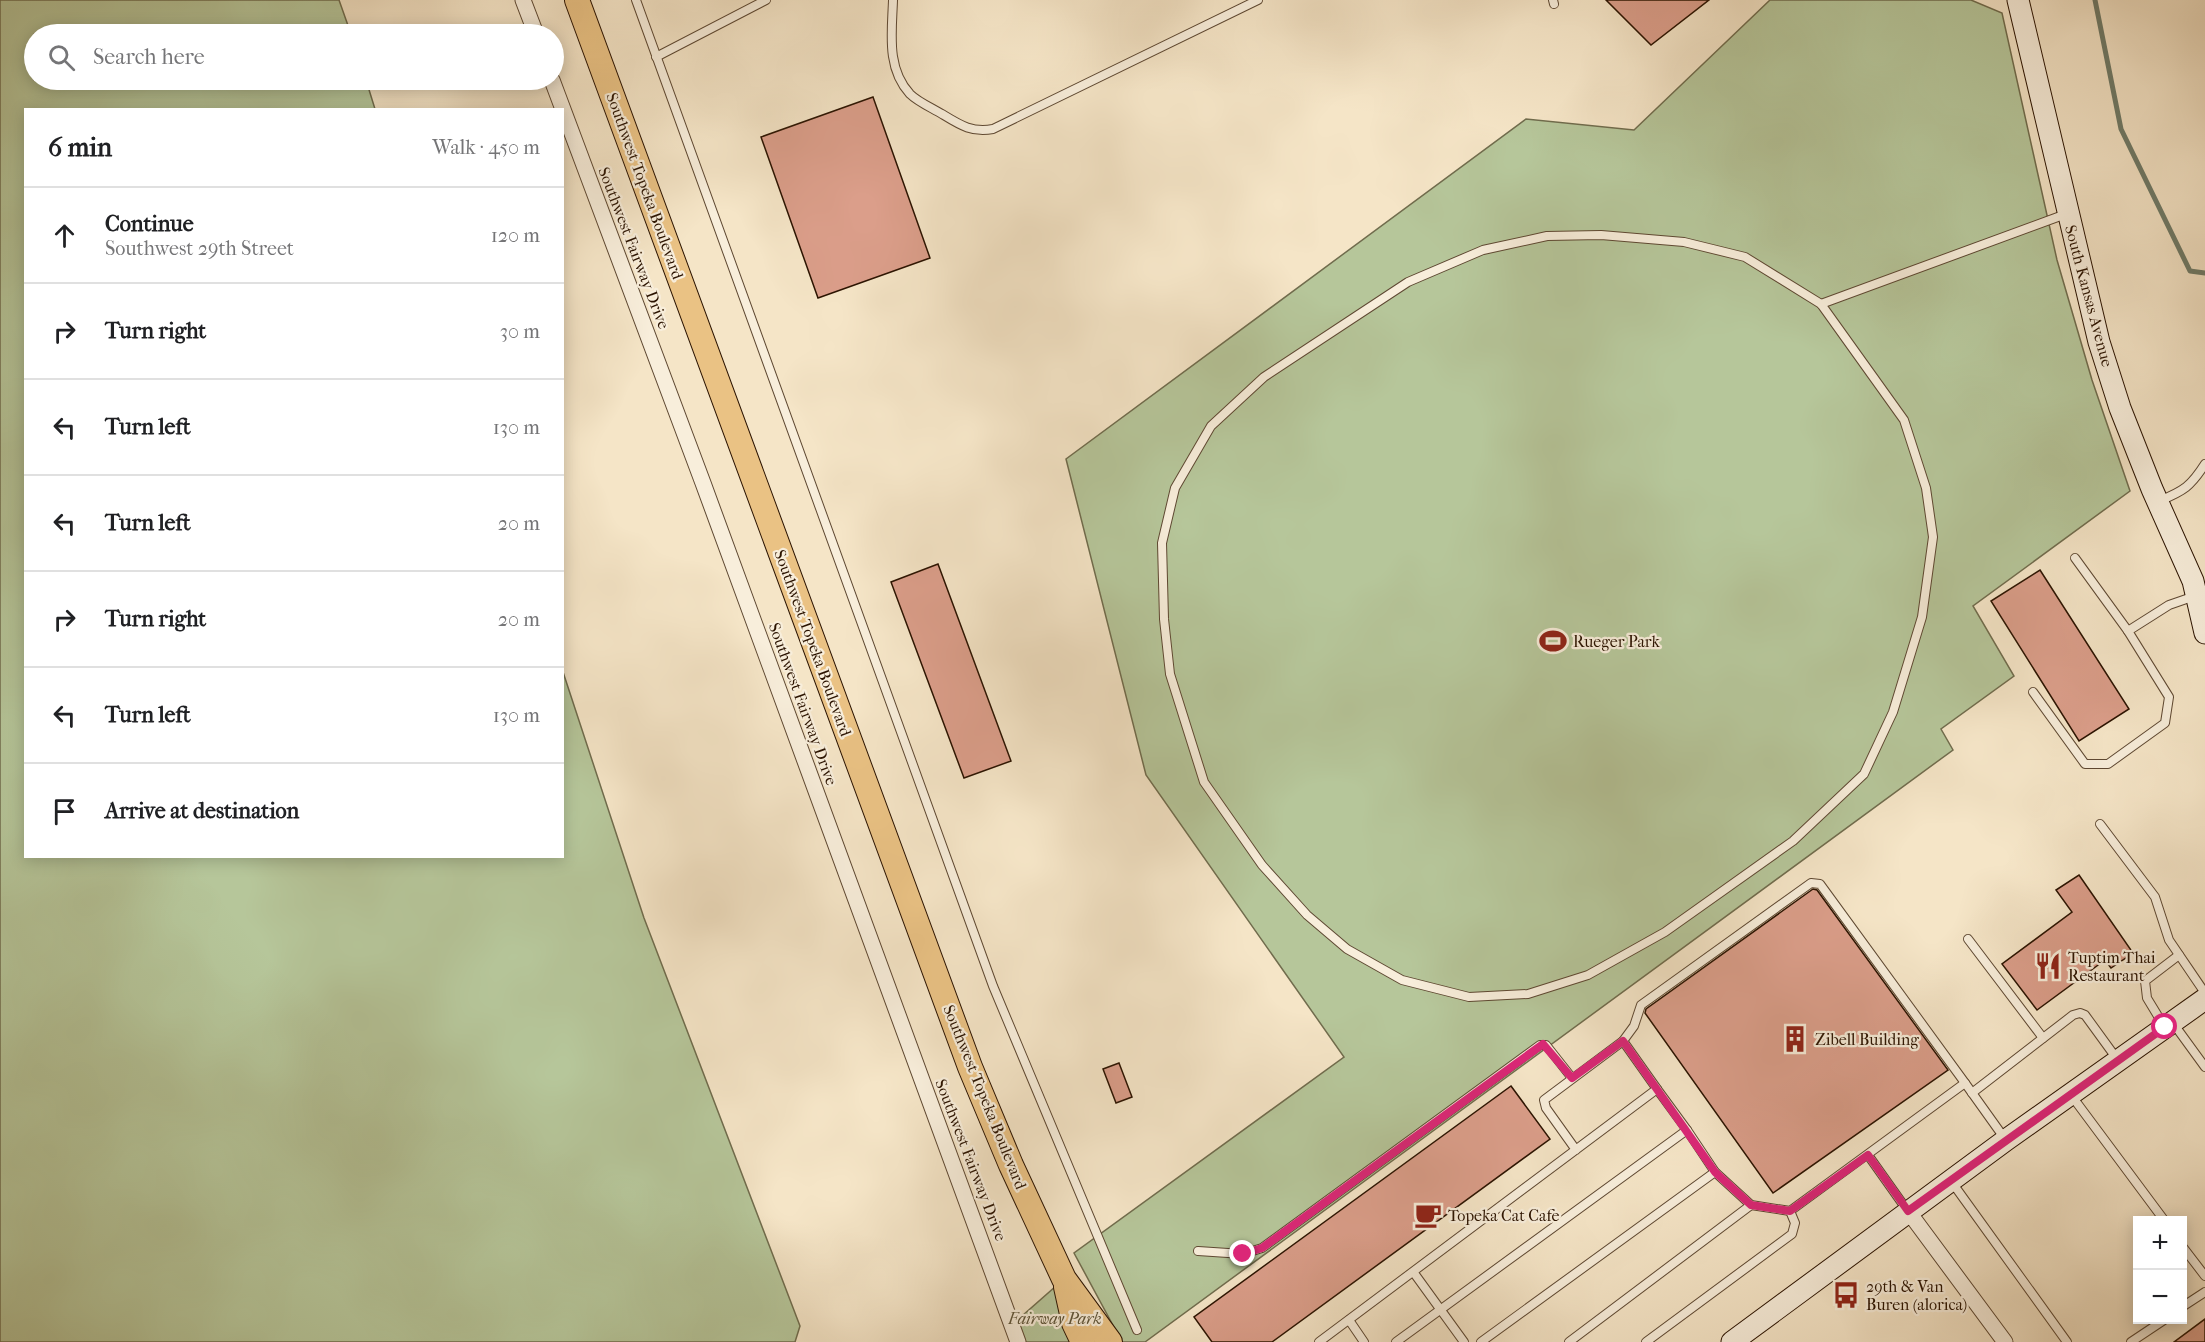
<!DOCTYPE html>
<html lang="en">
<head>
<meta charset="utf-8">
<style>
	:root { --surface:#fff; --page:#f6f6f6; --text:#202124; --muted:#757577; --line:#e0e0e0 }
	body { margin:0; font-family:"IM FELL French Canon",serif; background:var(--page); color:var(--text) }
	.controls { position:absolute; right:18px; bottom:18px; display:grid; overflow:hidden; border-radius:0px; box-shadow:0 3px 15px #0003 }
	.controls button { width:54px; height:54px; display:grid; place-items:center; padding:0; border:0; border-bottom:2px solid var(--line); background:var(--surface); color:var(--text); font:30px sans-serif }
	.stop { position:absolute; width:18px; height:18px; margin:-14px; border:4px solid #db2777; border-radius:50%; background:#fff }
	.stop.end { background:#db2777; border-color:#fff; box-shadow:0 2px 6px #0008 }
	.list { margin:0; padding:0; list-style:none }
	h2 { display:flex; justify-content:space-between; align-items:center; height:78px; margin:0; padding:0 24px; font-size:26px }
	h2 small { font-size:20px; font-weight:400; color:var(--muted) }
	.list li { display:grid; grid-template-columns:39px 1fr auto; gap:18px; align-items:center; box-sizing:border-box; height:96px; padding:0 24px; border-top:2px solid var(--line) }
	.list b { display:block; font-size:22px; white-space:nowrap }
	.list p { margin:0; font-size:20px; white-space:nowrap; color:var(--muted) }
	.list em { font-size:20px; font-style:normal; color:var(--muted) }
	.icon { flex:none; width:33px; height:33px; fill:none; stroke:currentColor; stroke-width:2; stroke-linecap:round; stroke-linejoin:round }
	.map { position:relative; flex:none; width:2205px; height:1342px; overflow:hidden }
	.search { position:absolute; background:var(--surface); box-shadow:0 3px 15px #0003; left:24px; top:24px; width:540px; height:66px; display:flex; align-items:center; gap:15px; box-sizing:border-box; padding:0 21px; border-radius:33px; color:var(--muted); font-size:22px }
	.panel { position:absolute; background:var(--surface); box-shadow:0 3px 15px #0003; left:24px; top:108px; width:540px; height:750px; border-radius:0px }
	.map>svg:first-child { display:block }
</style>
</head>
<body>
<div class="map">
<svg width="2205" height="1342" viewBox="0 0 2205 1342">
	<rect width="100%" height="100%" fill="#f5e5c7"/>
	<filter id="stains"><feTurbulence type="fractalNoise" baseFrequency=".00333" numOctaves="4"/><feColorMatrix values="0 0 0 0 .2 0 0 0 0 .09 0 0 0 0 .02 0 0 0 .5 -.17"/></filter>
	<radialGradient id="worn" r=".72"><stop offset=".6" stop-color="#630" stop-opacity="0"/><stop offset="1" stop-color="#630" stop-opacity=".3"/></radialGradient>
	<g fill="#b6c69a" stroke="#706c4d" stroke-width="1.5">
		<path d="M0,0H339L351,34H34V80H366L375,109L26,110V856H562L563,672L644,918L800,1326L795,1342H0Z"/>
		<path d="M1770,0H1971L2002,13L2057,260L2092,380L2130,491L1973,606L2014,676L1941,729L1953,750L1145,1342H1122L1074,1253L1344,1057L1146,775L1066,459L1526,119L1634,130Z"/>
		<path d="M1064,1279L1090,1342H1016L1013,1324Z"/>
	</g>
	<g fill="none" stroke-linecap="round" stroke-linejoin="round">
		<path stroke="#6f7b69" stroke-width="5" d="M2095,0L2121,129L2190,271L2205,273"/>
	</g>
	<g fill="#db9e8a" stroke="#2b1300" stroke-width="1.5">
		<path d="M1606,0H1709L1651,45Z"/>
		<path d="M873,97L930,258L818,298L761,137Z"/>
		<path d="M938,564L1011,761L964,778L891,582Z"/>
		<path d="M2040,570L2129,709L2079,741L1991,601Z"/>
		<path d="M2079,875L2133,953L2111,968L2105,960L2037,1010L2002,964L2072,912L2056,890Z"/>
		<path d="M1813,889L1817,890L1948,1070L1773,1193L1645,1013L1646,1009Z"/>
		<path d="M1119,1063L1132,1097L1116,1103L1103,1069Z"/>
		<path d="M1511,1086L1550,1139L1272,1342H1212L1194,1317Z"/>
		<path d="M2205,1319V1342H2174Z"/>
	</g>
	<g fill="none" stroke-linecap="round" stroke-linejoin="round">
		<defs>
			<g id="lane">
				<path d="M636,0L993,986L1137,1330"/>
				<path d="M893,0C892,32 886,68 910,94C918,102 932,108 942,114C960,125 972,133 993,129L1258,0"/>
				<path d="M1553,0L1554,4"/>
				<path d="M656,57L766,0"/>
				<path d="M1601,235L1684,242L1745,257L1821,304L1904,420L1926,488L1933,537L1922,617L1893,712L1864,774L1793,841L1665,932L1588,975L1528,994L1469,997L1402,980L1347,949L1307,915L1262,865L1204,782L1170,674L1164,619L1162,543L1175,488L1211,426L1264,377L1408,282L1483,250L1547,236Z"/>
				<path d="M1821,304L2066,214"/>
				<path d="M2159,501C2184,491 2191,486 2205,464"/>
				<path d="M2075,558L2128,631"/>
				<path d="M2033,692L2085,764H2108L2165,723L2169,697L2128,631L2169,605L2195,596"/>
				<path d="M2100,824L2155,897L2169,940L2205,993"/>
				<path d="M1968,939L2043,1038"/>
				<path d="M2173,1023L2205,1067"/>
				<path d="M2164,1026L2147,998L2145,981L2179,955"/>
				<path d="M1623,1041L1634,1026L1641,1005L1811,883L1820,884L1965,1083"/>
				<path d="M1657,1089L1687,1130"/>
				<path d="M1972,1093L2073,1015L2080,1013L2085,1015L2117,1059"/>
				<path d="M2071,1095L2164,1220"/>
				<path d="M1868,1155L1907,1210"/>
				<path d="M1951,1181L2067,1342"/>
				<path d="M2182,1246L2205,1276"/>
				<path d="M1198,1251L1243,1254L1262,1248L1540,1045H1546L1572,1078"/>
				<path d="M1414,1273L1464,1342"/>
				<path d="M2182,1307L2205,1292"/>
				<path d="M1349,1320L1364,1342"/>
				<path d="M1319,1342L1657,1089L1623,1041L1544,1100L1546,1108L1576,1150"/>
				<path d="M1396,1342L1687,1130L1715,1172L1751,1205L1790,1211L1965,1083L2005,1139"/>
				<path d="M1481,1342L1715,1172"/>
				<path d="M1569,1342L1751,1205"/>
				<path d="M1646,1342L1792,1234L1795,1223L1790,1211"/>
				<path d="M2131,1342L2164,1320"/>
			</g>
			<g id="street">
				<path d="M523,0L536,34"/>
				<path d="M552,80L703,483L1018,1342"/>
				<path d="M1908,1211L2005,1342"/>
			</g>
			<g id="secondary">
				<path d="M2018,0L2099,342L2120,408L2152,489L2193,581L2205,633"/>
				<path d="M1732,1342L2006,1140L2205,999"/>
			</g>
			<g id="primary">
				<path d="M577,0L970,1067L1011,1165L1064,1279L1110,1342"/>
				<path d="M1066,1287L1074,1323L1083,1342"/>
			</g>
		</defs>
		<use href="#lane" stroke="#5e4832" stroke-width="10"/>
		<use href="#street" stroke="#5e4832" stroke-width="17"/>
		<use href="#secondary" stroke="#2b1300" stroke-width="23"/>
		<use href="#primary" stroke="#2b1300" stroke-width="26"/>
		<use href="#lane" stroke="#f8eedb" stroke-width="8"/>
		<use href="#street" stroke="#f8eedb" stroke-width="15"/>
		<use href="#secondary" stroke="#f8eedb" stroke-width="21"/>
		<use href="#primary" stroke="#eac284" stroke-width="24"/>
	</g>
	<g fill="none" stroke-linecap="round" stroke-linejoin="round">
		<path stroke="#db2777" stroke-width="8" d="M1243,1254L1262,1248L1543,1044L1572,1078L1623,1041L1715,1172L1751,1205L1790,1211L1868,1155L1908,1211L2165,1027"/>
	</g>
	<defs>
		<symbol id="stadium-bare" viewBox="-9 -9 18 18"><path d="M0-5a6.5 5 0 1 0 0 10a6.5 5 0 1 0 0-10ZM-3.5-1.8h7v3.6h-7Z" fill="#8f2418" stroke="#f8eedb" stroke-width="2.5" paint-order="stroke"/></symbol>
		<symbol id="restaurant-bare" viewBox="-9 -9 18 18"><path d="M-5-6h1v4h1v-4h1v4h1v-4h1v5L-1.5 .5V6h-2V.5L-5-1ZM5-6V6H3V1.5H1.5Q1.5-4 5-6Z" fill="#8f2418" stroke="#f8eedb" stroke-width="2.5" paint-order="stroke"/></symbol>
		<symbol id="building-bare" viewBox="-9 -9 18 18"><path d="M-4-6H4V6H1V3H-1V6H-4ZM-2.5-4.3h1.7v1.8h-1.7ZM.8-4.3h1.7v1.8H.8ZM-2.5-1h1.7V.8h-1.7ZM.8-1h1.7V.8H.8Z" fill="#8f2418" stroke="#f8eedb" stroke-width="2.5" paint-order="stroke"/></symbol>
		<symbol id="cafe-bare" viewBox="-9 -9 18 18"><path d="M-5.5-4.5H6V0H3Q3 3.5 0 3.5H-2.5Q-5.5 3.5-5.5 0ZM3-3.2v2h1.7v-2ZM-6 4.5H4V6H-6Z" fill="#8f2418" stroke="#f8eedb" stroke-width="2.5" paint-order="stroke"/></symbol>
		<symbol id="bus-bare" viewBox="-9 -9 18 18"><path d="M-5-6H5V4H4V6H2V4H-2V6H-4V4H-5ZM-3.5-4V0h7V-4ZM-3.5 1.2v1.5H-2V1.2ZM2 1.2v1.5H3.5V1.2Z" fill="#8f2418" stroke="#f8eedb" stroke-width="2.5" paint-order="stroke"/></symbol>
	</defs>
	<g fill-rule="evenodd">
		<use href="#stadium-bare" x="1534" y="622" width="38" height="38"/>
		<use href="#restaurant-bare" x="2029" y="947" width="38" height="38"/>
		<use href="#building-bare" x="1776" y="1020" width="38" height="38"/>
		<use href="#cafe-bare" x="1409" y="1196" width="38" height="38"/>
		<use href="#bus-bare" x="1827" y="1276" width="38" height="38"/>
	</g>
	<g text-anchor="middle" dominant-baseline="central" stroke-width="4.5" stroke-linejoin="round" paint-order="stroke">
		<g font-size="16" fill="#2b1300" stroke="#f8eedb">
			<text transform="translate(645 186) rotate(70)">Southwest Topeka Boulevard</text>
			<text transform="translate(634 248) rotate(69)">Southwest Fairway Drive</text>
			<text transform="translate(2089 296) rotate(75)">South Kansas Avenue</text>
			<text transform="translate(813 643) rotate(70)">Southwest Topeka Boulevard</text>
			<text transform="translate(803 704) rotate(70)">Southwest Fairway Drive</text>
			<text transform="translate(985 1097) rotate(68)">Southwest Topeka Boulevard</text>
			<text transform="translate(971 1160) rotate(69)">Southwest Fairway Drive</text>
		</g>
		<g font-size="16" fill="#2b1300" stroke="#f8eedb" text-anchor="start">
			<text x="1573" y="641">Rueger Park</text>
			<text x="2068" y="957">Tuptim Thai<tspan x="2068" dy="18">Restaurant</tspan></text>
			<text x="1815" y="1039">Zibell Building</text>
			<text x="1448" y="1215">Topeka Cat Cafe</text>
			<text x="1866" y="1286">29th &amp; Van<tspan x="1866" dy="18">Buren (alorica)</tspan></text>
		</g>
		<g font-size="16" font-style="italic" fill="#5c5236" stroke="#f8eedb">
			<text x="1055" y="1318">Fairway Park</text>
		</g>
	</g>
	<rect width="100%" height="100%" filter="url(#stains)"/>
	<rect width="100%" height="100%" fill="url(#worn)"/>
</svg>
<div class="controls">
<button>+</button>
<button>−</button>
</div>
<div class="stop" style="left:2165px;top:1027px"></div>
<div class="stop end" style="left:1243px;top:1254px"></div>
<div class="search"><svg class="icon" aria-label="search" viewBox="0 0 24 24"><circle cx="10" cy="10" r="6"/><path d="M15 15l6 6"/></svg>Search here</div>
<section class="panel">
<h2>6 min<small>Walk · 450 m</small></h2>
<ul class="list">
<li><svg class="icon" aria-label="ahead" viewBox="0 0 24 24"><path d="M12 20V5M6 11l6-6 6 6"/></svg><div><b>Continue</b><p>Southwest 29th Street</p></div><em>120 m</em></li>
<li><svg class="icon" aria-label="right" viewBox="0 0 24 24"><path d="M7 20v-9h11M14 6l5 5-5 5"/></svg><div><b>Turn right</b></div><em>30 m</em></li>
<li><svg class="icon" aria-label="left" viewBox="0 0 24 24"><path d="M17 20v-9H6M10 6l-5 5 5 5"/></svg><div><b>Turn left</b></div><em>130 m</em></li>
<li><svg class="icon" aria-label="left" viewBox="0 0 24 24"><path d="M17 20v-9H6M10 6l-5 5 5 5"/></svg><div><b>Turn left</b></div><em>20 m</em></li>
<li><svg class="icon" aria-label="right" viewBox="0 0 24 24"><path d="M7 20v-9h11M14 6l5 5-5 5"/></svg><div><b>Turn right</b></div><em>20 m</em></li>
<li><svg class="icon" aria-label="left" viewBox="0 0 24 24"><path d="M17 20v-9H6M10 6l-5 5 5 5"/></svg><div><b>Turn left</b></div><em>130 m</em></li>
<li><svg class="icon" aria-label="arrive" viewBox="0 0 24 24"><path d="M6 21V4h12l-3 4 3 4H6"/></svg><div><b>Arrive at destination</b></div></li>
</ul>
</section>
</div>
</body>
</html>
